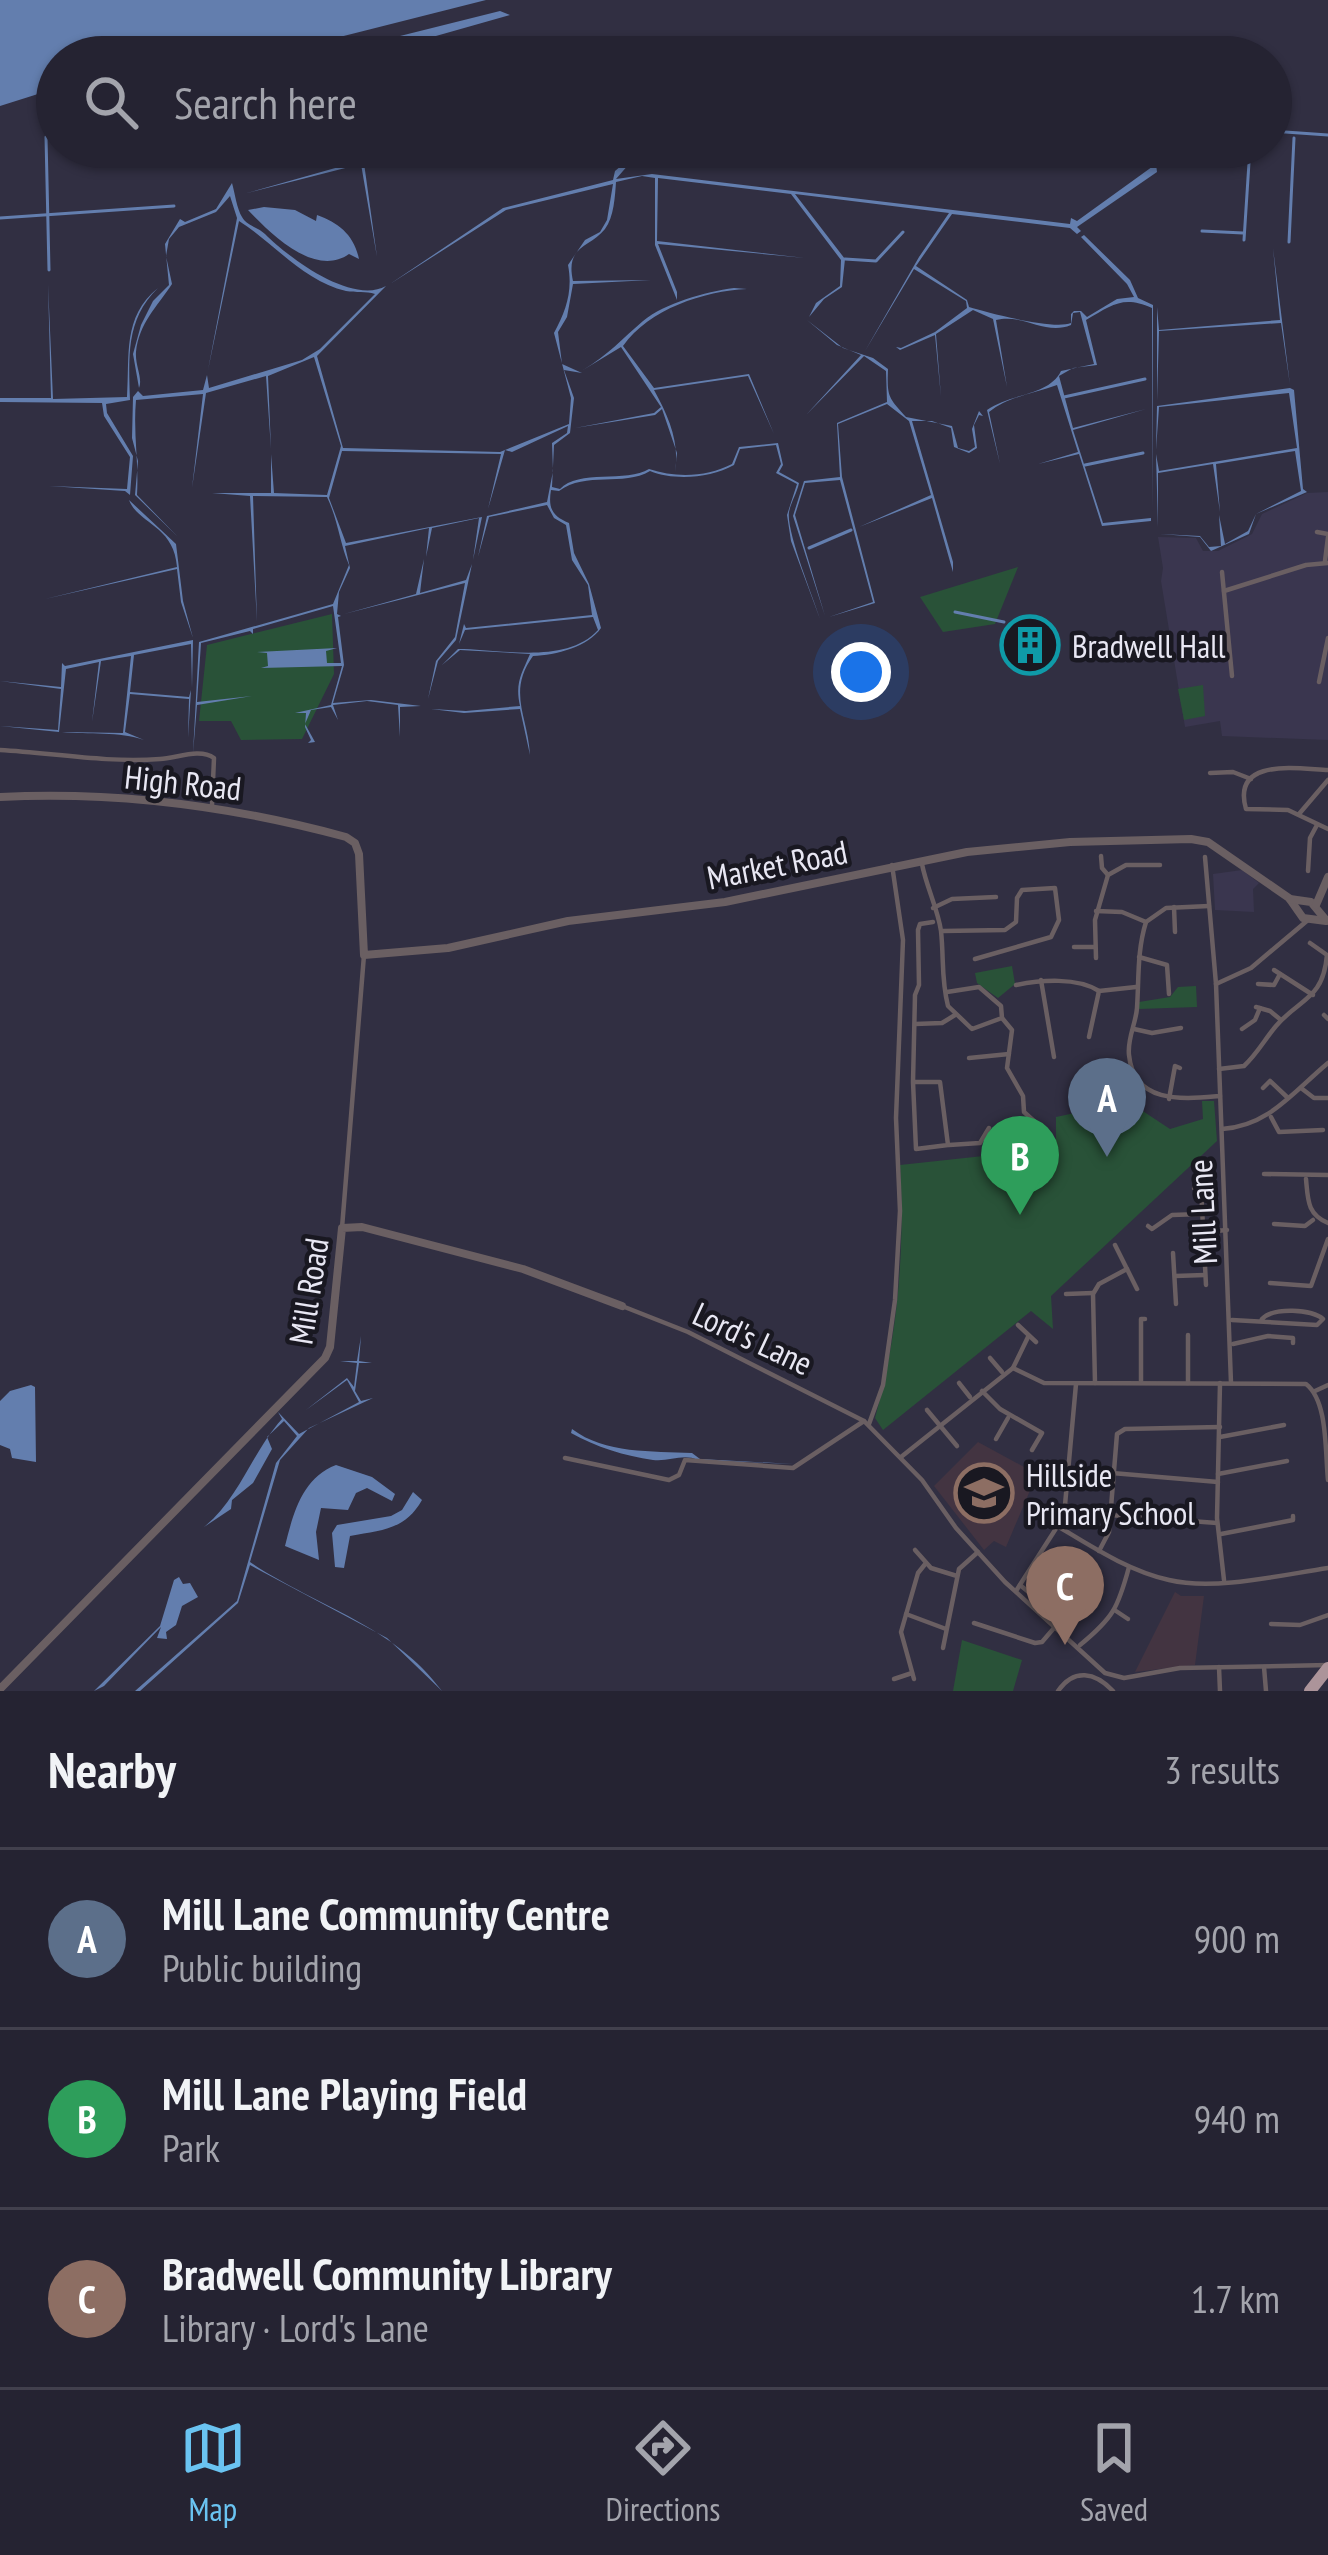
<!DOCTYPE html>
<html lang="en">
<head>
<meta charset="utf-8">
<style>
	:root { --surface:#252332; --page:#2d2b3a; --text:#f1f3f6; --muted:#a3a4ac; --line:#42404d; --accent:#6ac3f1 }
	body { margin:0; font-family:"PT Sans Narrow",sans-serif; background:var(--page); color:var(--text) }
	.you { position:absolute; left:861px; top:672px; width:42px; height:42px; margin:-30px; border:9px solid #fff; border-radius:50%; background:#1a73e8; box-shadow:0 0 0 18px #1a73e833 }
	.badge { display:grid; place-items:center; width:78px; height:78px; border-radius:50%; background:var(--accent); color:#fff; font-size:39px; font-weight:700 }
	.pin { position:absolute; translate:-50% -99px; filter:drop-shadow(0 3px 6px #0008) }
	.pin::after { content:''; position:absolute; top:63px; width:42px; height:36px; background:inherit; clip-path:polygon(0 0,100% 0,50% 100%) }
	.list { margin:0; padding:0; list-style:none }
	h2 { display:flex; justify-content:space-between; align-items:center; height:156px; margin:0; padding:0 48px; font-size:51px }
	h2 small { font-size:39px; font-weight:400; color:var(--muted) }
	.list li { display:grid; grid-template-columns:78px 1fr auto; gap:36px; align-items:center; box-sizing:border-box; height:180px; padding:0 48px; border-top:3px solid var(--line) }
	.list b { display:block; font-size:45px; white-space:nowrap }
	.list p { margin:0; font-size:39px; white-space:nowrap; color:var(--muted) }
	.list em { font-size:39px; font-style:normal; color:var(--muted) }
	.icon { flex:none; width:66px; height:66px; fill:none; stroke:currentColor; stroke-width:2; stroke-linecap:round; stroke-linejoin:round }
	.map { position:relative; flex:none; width:1328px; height:1691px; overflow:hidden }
	.search { position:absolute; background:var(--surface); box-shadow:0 3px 9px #0004; left:36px; right:36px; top:36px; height:132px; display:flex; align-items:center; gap:30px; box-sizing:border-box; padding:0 42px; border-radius:66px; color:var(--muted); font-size:45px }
	.sheet { height:696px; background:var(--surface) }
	nav { display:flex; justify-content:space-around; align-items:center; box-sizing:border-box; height:168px; border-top:3px solid var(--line); background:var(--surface); font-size:33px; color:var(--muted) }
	nav a { display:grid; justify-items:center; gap:6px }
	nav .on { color:var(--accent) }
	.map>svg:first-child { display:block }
</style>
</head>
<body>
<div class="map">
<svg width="1328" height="1691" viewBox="0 0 1328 1691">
	<rect width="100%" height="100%" fill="#312f42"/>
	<g fill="#3a364f">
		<path d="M1328,492V740L1222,736L1220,721L1185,727L1161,581L1163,568L1158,537L1196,538L1203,551H1218L1252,534L1262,514L1307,493Z"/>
		<path d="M1242,870L1259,883L1253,889L1254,912L1215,910L1213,874Z"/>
	</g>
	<g fill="#433441">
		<path d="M978,1442L1037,1474L1006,1547L994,1541L984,1550L934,1486Z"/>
		<path d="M1175,1592L1181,1596H1204L1195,1665L1135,1672Z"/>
	</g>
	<g fill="#295238">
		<path d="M1018,567L995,624L943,632L920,597Z"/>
		<path d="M332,614L334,674L302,739L241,740L231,721H199L207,645Z"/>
		<path d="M1203,685L1205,716L1184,720L1178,689Z"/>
		<path d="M1012,966L1015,984L998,998L977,983L975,973Z"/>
		<path d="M1196,986L1197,1007L1139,1009V1002L1170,997L1178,987Z"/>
		<path d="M1123,1098L1170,1129L1203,1119L1202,1101H1214L1217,1141L1051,1296L1053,1329L1031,1311L883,1430L875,1418C898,1336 905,1249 900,1165L1056,1148V1117L1084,1111V1105Z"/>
		<path d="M962,1640L1022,1660L1013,1691H953Z"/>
	</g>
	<g fill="#637eae">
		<path d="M0,0H486L316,43L309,57H57V88L0,106Z"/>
		<path d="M500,11L510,15L376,53L367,51L359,57H335L359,46L367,49L372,43Z"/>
		<path d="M359,147L364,160L422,147L364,163L377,257L361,164L247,193L360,161Z"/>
		<path d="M635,147H639L636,156L616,179L652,174L1070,224L1071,218L1077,221L1156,164L1157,172L1077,227L1081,231L1077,234L1070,228L952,214L916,266L967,300L969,307C989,313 1053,330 1071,323V314L1074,311H1081L1087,317L1117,299L1134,297L1127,284L1081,237L1084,235L1130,280L1138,298L1153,305L1152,512V308C1123,295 1112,305 1086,320L1097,365L1073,368L1059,376L1073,428L1146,409L1073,430L1103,523L1151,518V521L1102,526L1079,454L1038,464L1078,452L1057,385C1033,394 1009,396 989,412L1000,464L987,410C1011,393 1049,396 1061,371L1094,364L1080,312L1073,313L1071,325C1045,336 1023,313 996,320L1007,387L993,319L973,310L936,334L941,397L935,335L900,350L896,347L901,348L935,332L967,308L966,301L914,269L865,351L919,257L949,213L795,194L845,259L842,287L824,299L809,317L816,303L840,286L841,260L791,194L658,178L657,241L805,258L658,244L677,292V300L655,245V178L642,176L616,182C615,196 614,217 605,229C590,248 565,245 573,281L651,280L573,284L567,317L558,332L562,364L582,373L564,370L574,398L570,433L554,445L552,487L560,489C578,469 627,483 649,469C676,478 707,477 732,464L739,447L778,443L783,465L779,472L799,483C797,493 791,502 789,512C786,531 813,597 820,619L791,541L787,515L797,484L776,473L781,464L776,445L740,449L734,465C710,478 675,481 650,471C623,487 586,471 559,491L551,490C548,508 552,516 569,523L574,553L589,584L601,628C588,647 556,655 533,656C507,692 528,716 530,755L520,709L464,713L431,709L466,711L520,706C515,683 521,675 530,654L460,650L442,665L458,649C501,649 566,665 598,630L593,617L465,630L459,644L464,624L466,628L592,615L588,585L572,560L566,525L554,518L547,505L489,517L478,557L487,516L547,502L553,471L552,443L567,433L568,426L512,452L505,450L488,509L501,454L342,451L329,498L346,543L482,517L473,560L479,518L432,528L426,557L429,528L345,546L350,568L339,592L337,614L341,616L338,617L344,665L333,703L371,700L421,706L400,707V737L398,705L367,701L333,705L338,720L331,707L311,710L305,724L315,742L308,743L311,740L305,727L306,713H295L331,705L342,666L261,668L268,666L267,653L257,652L337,648L326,651L327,663H341L333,606L253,629V634L250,631L201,643L197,702L252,696L197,705L193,753L199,642L333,604L349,565C340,544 338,520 327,497L253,496L257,622L250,496L212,493H271V454L274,493L327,495L341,446L314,357L268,376L271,449L266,376L206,393L192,488L203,394L136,400C133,433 139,462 137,495L177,536L135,495L138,461L132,438L133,397L138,391L143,396L203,390L207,375L209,388L302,360L320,349L375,294C366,291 356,293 346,291C303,281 273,242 239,221L208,370L237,218L230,196L216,212L179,227L169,239L166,256L172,284C157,307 139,323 136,352C135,366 143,378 139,388L133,354L141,325L153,301L169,285L165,244L180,219L185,222L216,209L232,183C235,194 237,209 242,217C247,226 258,227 265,234C289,258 352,305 386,286L317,356L343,448L500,452L569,424L571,398L554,333C566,311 573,291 568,265L585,240L600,232L607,220L613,184L506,210L390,284L503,208L613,180L615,171L634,155Z"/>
		<path d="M264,207L295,210L316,221L317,215C339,223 354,235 359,259L349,254C315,278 271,234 248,210Z"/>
		<path d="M1273,248L1290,385L1281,323L1159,331L1157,401V307L1159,330L1280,320Z"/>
		<path d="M48,284L53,399L127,397C130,356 122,317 158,288C125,320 129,358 130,400L106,404L107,413L133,456L130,495L125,491L49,486L127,489L130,457L104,416L102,403L0,402V398H51Z"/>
		<path d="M734,288L747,289C704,291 649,309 623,346L654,388L749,374L774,434L748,376L654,390C669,417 680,443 675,473L677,453L662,409L655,415L575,428L654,413L661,407L621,347L583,370C607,356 623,338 643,321C665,303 705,292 734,288Z"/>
		<path d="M807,320L843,348L873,358L888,369C887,397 888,397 906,417L952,426L958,448L969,451L975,447L972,429L979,411L983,416L979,415L974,425L977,448L969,453L954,447L951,428L932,421H912L953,562V572L932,498L859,527L931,495L909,421L887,404L838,424L842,477L875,603L829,617L873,602L840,480L805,483L795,515L825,616L793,516L804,481L840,477L837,423L887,402L886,371L864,356L806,415L861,355L837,345Z"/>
		<path d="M1290,388L1294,390L1303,489L1307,492L1256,514L1249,534L1211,551L1200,537L1160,534L1200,536L1209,547L1221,546L1219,515L1225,544L1248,531L1256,514L1301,491L1295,451L1216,464L1220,512L1213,464L1158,473V527L1156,454L1159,471L1297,448L1289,393L1159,407L1156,450L1157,406Z"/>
		<path d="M129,500L176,544L183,601L193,638L181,602L177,569L45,599L177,567C174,525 138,524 129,500Z"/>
		<path d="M424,559L420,593L466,580L472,564L456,640L438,661L428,699L436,661L455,637L465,583L344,614L416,594Z"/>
		<path d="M193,640L192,688L191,644L134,655L130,692L189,697L191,690L188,738L189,699L130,694L125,732L144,740C120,731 88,735 62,732L123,733L131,656L101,661L92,722L99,662L66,669L59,732L0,726L58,730L61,689L0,681L61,687L62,663L65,666Z"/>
		<path d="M361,1336L359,1361L372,1363H359L355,1391L361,1401L373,1398L309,1428L280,1460L250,1562C315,1606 394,1625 442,1691L387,1638L250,1565L238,1603L140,1691H135L237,1601L276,1463L297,1436L284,1421L267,1437L272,1449L253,1483L232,1500L231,1509L204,1527C239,1499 252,1452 282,1419L278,1412L299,1434L359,1402L347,1380L306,1410L347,1378L354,1387L357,1363L340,1361H357Z"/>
		<path d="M31,1385L35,1387L36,1462L12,1458L10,1449L0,1445V1401L10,1391Z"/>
		<path d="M572,1429C605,1454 652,1451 692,1453L700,1459L794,1464L698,1460C683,1453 669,1462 653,1460C625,1456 596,1447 571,1433Z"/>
		<path d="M336,1465L372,1477L395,1494L392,1501L367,1488L356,1493L348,1510L321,1508L316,1532L319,1560L285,1546C293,1514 302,1478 336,1465Z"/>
		<path d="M413,1492L422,1500C405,1530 382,1530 350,1536L344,1568L335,1567L332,1533L337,1525L391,1516L402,1510Z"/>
		<path d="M179,1577L183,1584L190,1583L198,1597L182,1606L176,1625L166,1632L167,1639L157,1638L161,1627L104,1686L94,1691L160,1626L174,1580Z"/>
	</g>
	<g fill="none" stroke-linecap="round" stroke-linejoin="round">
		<g stroke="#637eae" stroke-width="3">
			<path d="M1271,131L1328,135"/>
			<path d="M46,137L49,270"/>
			<path d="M0,218L174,206"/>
			<path d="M1202,231L1243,233"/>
			<path d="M1244,240L1250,147"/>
			<path d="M1289,242L1294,138"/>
			<path d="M845,259L876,261L903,232"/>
			<path d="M1064,397L1145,379"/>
			<path d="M1085,465L1143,453"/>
			<path d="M809,548L851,530"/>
			<path d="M955,612L1004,622"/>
		</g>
		<g stroke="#6a5f62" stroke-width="4.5">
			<path d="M1317,532L1328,534"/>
			<path d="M1325,561L1328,537"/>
			<path d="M1222,572L1232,676"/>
			<path d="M1224,591L1306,565L1328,563"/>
			<path d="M1319,682L1328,638"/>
			<path d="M0,750C54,753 105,763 160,759C177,758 200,748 214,758L212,805"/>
			<path d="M1328,770C1298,769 1231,757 1246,809L1288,810L1328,829"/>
			<path d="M1210,773L1233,772L1251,779"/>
			<path d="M1299,814L1328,780"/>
			<path d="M1101,856L1102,868L1108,875"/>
			<path d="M1205,857L1216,984L1231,1383"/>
			<path d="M922,864C926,886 938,909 941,931C944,959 941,979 948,1006L972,1029L1002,1018L1001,1006L979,987L947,992"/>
			<path d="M1308,871L1310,838L1317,825"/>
			<path d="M1209,906L1166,908L1146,922C1137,951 1139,978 1137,1008C1136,1023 1127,1039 1129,1055C1134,1105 1184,1099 1220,1096"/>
			<path d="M1174,907L1175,932"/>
			<path d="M933,908L952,899L996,897"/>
			<path d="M1096,911L1122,912L1146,922"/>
			<path d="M943,931L1005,930L1016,922L1017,898L1022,890L1055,888L1059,920L1051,937L975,959"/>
			<path d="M1074,947H1095"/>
			<path d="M1139,957L1167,965L1169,994"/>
			<path d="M1096,958L1095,920L1108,875L1126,865H1160"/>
			<path d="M1274,970L1313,995"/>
			<path d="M1041,980L1054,1057"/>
			<path d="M1216,984L1251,968L1308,920"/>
			<path d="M1258,984L1274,985L1280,974"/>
			<path d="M1016,985C1041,980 1077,977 1099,991"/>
			<path d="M1256,1007L1270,1011L1281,1020"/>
			<path d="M1324,1015L1328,1019"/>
			<path d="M1002,1018L1012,1030L1007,1068L1023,1096L1024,1112L1034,1121L1035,1135"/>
			<path d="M915,1024L942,1023L955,1015"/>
			<path d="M1134,1029L1152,1033L1181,1028"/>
			<path d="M1242,1029L1255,1020L1260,1008"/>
			<path d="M1089,1037L1099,991L1136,987"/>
			<path d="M969,1058L1009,1054"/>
			<path d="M1086,1069L1091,1087"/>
			<path d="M1219,1069L1244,1066C1257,1054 1265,1039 1276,1026C1300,998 1323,1000 1327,955L1310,943"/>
			<path d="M913,1082H940L948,1145L916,1149L913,1082L915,995L919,985L918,930L920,924L933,922"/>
			<path d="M1263,1088L1270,1081L1288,1098"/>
			<path d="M1301,1088L1314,1098H1328"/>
			<path d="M1081,1090L1133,1075"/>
			<path d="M1169,1099L1175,1066L1180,1068"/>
			<path d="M1271,1117L1279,1132L1323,1130"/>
			<path d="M1222,1129C1269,1126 1293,1092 1328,1063"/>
			<path d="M949,1145L980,1143L989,1128"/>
			<path d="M1264,1174L1328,1175"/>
			<path d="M1306,1179C1308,1200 1307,1214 1328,1223"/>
			<path d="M1194,1188H1201L1206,1285"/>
			<path d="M1274,1224L1305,1226L1313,1220"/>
			<path d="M1148,1226L1152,1229L1172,1215L1201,1214"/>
			<path d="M342,1228L364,955"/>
			<path d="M1204,1232L1227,1230"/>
			<path d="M1115,1245L1137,1289"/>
			<path d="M1173,1253L1176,1304"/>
			<path d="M1175,1276L1205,1275"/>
			<path d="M1270,1283L1311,1286L1328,1239"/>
			<path d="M1066,1294L1093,1293"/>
			<path d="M622,1306L688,1332L864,1421L922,1480L956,1528L1005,1582L1105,1673L1124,1678L1180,1668L1328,1665"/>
			<path d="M1232,1320L1317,1325L1323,1319C1312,1309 1273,1307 1262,1319"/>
			<path d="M1018,1325L1036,1342"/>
			<path d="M1188,1335V1383"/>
			<path d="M1233,1344L1268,1336L1293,1338V1343"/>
			<path d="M990,1358L1002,1372"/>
			<path d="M1013,1368L1044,1383L1306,1384C1328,1401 1325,1451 1328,1480"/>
			<path d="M1141,1381V1319H1145"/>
			<path d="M959,1383L970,1397"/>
			<path d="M1095,1383L1093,1294L1099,1284L1127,1269"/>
			<path d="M1220,1383L1217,1518L1224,1580"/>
			<path d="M982,1391L1000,1409L1042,1433L1032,1450"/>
			<path d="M1315,1391L1328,1385"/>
			<path d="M927,1410L957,1446"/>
			<path d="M869,1424L883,1385L895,1300L900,1211L896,1118L903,940L892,865"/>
			<path d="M1220,1437L1284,1425"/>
			<path d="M996,1439L1008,1418"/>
			<path d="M901,1457L1013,1368L1028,1337"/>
			<path d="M565,1458L669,1480L679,1475L685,1460L793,1468L864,1421"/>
			<path d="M1112,1473L1218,1482"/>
			<path d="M1218,1474L1287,1461"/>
			<path d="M1110,1515L1217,1523"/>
			<path d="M1059,1527C1094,1548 1129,1571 1169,1580C1215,1591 1281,1575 1328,1568"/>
			<path d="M1221,1534L1293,1520V1516"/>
			<path d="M915,1550L931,1568L957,1576"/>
			<path d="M1099,1551L1109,1532L1117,1434L1125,1429L1220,1427"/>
			<path d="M1020,1585L1064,1621L1062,1630"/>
			<path d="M1016,1591L1064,1516L1076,1384"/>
			<path d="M1052,1611L1079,1578"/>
			<path d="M1116,1611L1128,1619"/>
			<path d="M906,1614L946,1629"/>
			<path d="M974,1623L1035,1643L1042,1642L1054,1628"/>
			<path d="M1271,1624L1300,1625L1328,1615"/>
			<path d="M1080,1645C1113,1618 1118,1608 1129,1567"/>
			<path d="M943,1648L959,1569L978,1552"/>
			<path d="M1219,1667L1220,1691"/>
			<path d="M1264,1667L1266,1691"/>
			<path d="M894,1679L912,1673"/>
			<path d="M914,1679L901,1632L918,1573L926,1563"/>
			<path d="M1058,1691C1074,1668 1095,1672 1113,1691"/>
		</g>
		<g stroke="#6a5f62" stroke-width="8">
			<path d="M0,797C118,791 232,806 346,837L355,843L359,854L364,955L448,948L568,921L725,902L967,852L1070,842L1191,839L1208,842L1289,898L1303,918L1326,921"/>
			<path d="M1290,899L1311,902L1325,919"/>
			<path d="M1316,905L1328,877"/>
			<path d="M0,1689L325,1358L330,1347L342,1228L362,1227L523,1269L622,1306"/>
		</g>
		<path stroke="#ac949a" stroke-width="12" d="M1310,1691L1328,1668"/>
	</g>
	<defs>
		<symbol id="building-ring" viewBox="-11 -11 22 22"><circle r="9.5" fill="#191821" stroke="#0f9aa8" stroke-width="1.5"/><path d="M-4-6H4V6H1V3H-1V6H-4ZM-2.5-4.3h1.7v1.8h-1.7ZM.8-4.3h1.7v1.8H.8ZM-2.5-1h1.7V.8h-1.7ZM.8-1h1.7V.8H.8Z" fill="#0f9aa8"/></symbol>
		<symbol id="school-ring" viewBox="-11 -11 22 22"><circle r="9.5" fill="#191821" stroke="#8d6e63" stroke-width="1.5"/><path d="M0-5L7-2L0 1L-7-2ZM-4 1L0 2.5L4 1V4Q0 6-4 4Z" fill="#8d6e63"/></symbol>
	</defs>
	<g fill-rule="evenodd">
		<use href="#building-ring" x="997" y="612" width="66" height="66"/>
		<use href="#school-ring" x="951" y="1460" width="66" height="66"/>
	</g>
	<g text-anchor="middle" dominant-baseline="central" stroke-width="9" stroke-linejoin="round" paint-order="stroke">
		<g font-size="33" fill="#e8e7f3" stroke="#191821" text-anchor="start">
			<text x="1072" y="645">Bradwell Hall</text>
			<text x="1026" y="1474">Hillside<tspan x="1026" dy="38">Primary School</tspan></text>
		</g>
		<g font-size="33" fill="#e8e7f3" stroke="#191821">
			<text transform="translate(183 782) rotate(6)">High Road</text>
			<text transform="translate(777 864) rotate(-11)">Market Road</text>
			<text transform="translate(1202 1212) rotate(-93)">Mill Lane</text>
			<text transform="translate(308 1291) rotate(-81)">Mill Road</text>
			<text transform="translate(753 1338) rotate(25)">Lord's Lane</text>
		</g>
	</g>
</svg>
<div class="you"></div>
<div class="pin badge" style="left:1107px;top:1157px;background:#5c6f8a">A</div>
<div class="pin badge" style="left:1020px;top:1215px;background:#2e9e5b">B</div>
<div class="pin badge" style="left:1065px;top:1645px;background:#8d6e63">C</div>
<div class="search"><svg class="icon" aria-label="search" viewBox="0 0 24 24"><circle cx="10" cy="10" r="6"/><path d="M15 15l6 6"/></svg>Search here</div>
</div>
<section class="sheet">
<h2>Nearby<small>3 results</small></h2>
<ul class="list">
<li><span class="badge" style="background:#5c6f8a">A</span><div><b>Mill Lane Community Centre</b><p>Public building</p></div><em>900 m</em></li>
<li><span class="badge" style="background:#2e9e5b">B</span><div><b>Mill Lane Playing Field</b><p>Park</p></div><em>940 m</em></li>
<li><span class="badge" style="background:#8d6e63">C</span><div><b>Bradwell Community Library</b><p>Library · Lord's Lane</p></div><em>1.7 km</em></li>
</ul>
</section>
<nav>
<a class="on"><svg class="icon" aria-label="map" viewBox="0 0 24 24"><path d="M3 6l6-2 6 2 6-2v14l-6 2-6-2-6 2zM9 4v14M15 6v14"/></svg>Map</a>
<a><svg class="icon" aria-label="directions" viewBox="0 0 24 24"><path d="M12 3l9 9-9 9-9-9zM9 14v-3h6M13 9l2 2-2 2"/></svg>Directions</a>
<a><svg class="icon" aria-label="saved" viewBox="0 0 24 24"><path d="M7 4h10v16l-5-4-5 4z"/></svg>Saved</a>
</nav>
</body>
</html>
